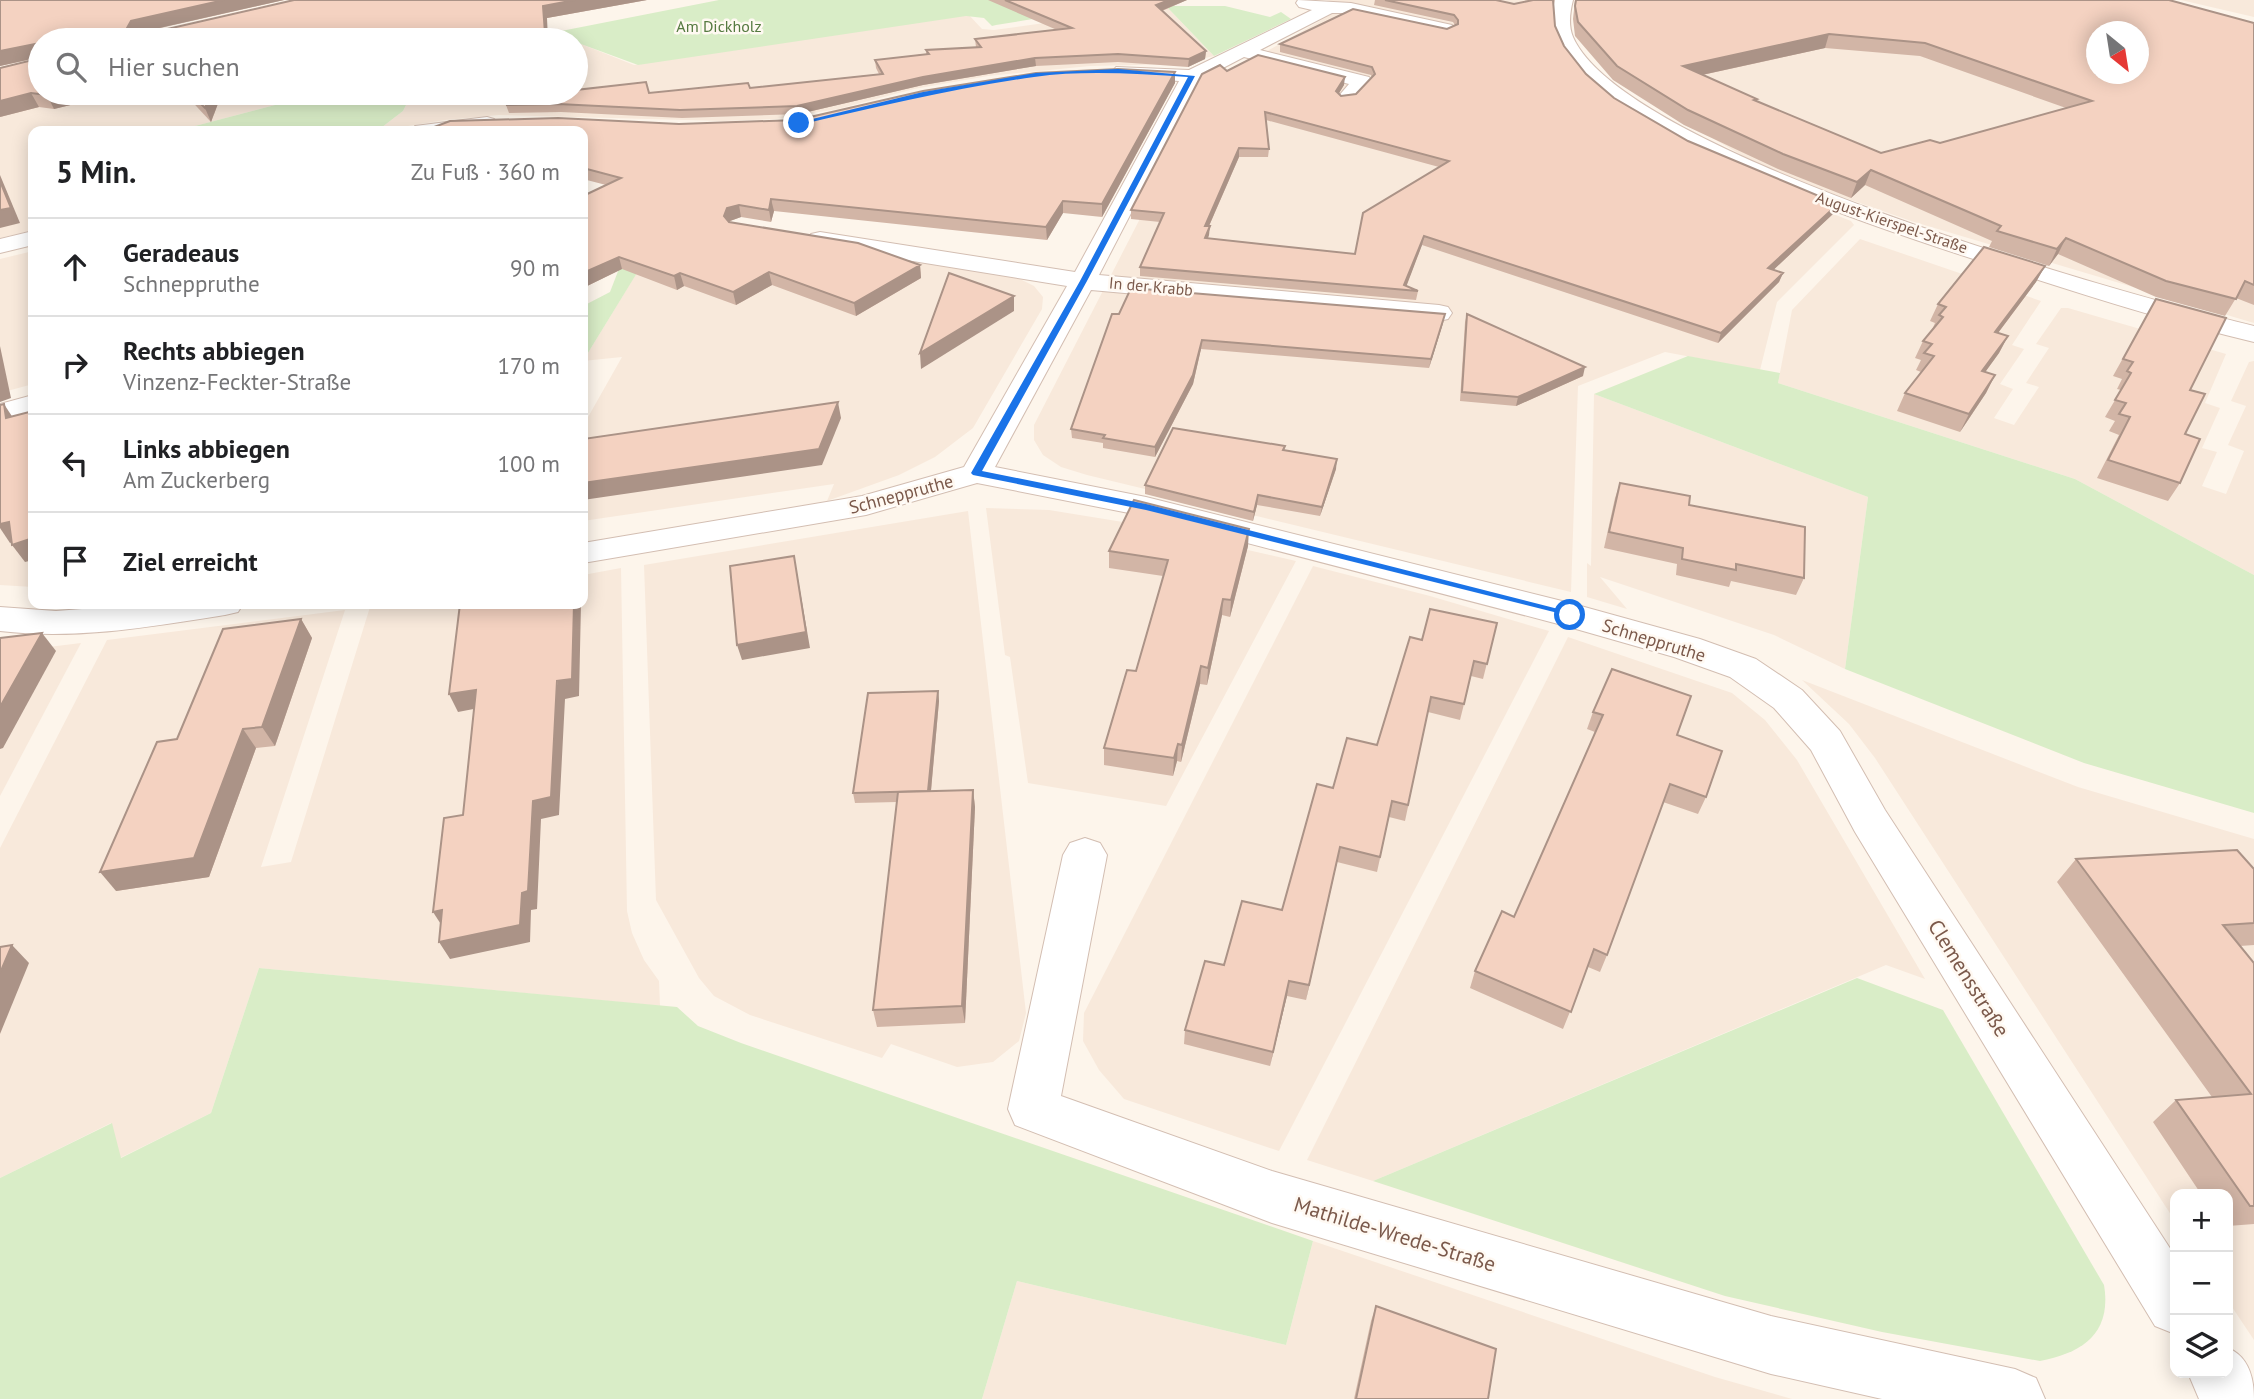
<!DOCTYPE html>
<html lang="de">
<head>
<meta charset="utf-8">
<style>
	:root { --surface:#fff; --page:#f2f2f2; --text:#202124; --muted:#757577; --line:#e0e0e0 }
	body { margin:0; font-family:"PT Sans",sans-serif; background:var(--page); color:var(--text) }
	.controls { position:absolute; right:21px; bottom:21px; display:grid; overflow:hidden; border-radius:14px; box-shadow:0 4px 18px #0003 }
	.controls button { width:63px; height:63px; display:grid; place-items:center; padding:0; border:0; border-bottom:2px solid var(--line); background:var(--surface); color:var(--text); font:35px sans-serif }
	.compass { position:absolute; left:2086px; top:21px; width:63px; height:63px; border-radius:50%; background:var(--surface); box-shadow:0 4px 18px #0003; rotate:150deg }
	.stop { position:absolute; width:21px; height:21px; margin:-16px; border:5px solid #1a73e8; border-radius:50%; background:#fff }
	.stop.end { background:#1a73e8; border-color:#fff; box-shadow:0 2px 7px #0008 }
	.list { margin:0; padding:0; list-style:none }
	h2 { display:flex; justify-content:space-between; align-items:center; height:91px; margin:0; padding:0 28px; font-size:30px }
	h2 small { font-size:23px; font-weight:400; color:var(--muted) }
	.list li { display:grid; grid-template-columns:46px 1fr auto; gap:21px; align-items:center; box-sizing:border-box; height:98px; padding:0 28px; border-top:2px solid var(--line) }
	.list b { display:block; font-size:26px; white-space:nowrap }
	.list p { margin:0; font-size:23px; white-space:nowrap; color:var(--muted) }
	.list em { font-size:23px; font-style:normal; color:var(--muted) }
	.icon { flex:none; width:38px; height:38px; fill:none; stroke:currentColor; stroke-width:2; stroke-linecap:round; stroke-linejoin:round }
	.map { position:relative; flex:none; width:2254px; height:1399px; overflow:hidden }
	.search { position:absolute; background:var(--surface); box-shadow:0 4px 18px #0003; left:28px; top:28px; width:560px; height:77px; display:flex; align-items:center; gap:18px; box-sizing:border-box; padding:0 24px; border-radius:38px; color:var(--muted); font-size:26px }
	.panel { position:absolute; background:var(--surface); box-shadow:0 4px 18px #0003; left:28px; top:126px; width:560px; height:483px; border-radius:14px }
	.map>svg:first-child { display:block }
</style>
</head>
<body>
<div class="map">
<svg width="2254" height="1399" viewBox="0 0 2254 1399">
	<rect width="100%" height="100%" fill="#fdf5eb"/>
	<g fill="#f8e9db" fill-rule="evenodd">
		<path d="M1326,0H1546L1545,38L1742,178L1851,221L1854,225L1777,302L1760,370L1665,352L1578,386L1571,592L1087,475L1061,467L1043,455L1034,440V425L1204,94L1269,50L1346,6Z"/>
		<path d="M1588,0H2106L2254,32V323L1911,221L1769,171L1659,107ZM2096,32H2138V74H2096Z"/>
		<path d="M2181,0H2254V17Z"/>
		<path d="M1166,6L1214,56L1179,64L1090,66L988,76L914,89L838,109L776,119L723,121L499,115L445,120L377,131L403,111L412,93H576V42L634,65L968,14L982,29L994,30Z"/>
		<path d="M0,83L40,93H321L176,131H33V230L0,238Z"/>
		<path d="M1860,239L2041,301L2012,345L2024,349L2000,384L2013,389L1994,418L2014,425L2039,387L2026,383L2049,348L2036,344L2061,308H2068L2226,354L2205,403L2220,408L2202,448L2217,452L2202,486L2226,494L2244,451L2228,445L2246,406L2231,401L2249,362L2254,361V575L2075,479L1778,383L1792,310Z"/>
		<path d="M33,251V384L0,393V259Z"/>
		<path d="M865,251L1018,278L1034,286L1043,297L1042,309L973,428L935,457L899,475L827,501L834,484L583,521V426L622,357L583,361L647,256Z"/>
		<path d="M1594,394L1868,497L1845,669L1774,635L1600,577L1627,609L1587,597V563L1591,566Z"/>
		<path d="M33,413V587L0,585V422Z"/>
		<path d="M986,508L1049,510L1129,523L1296,561L1166,806L1028,783L1010,657L1005,655Z"/>
		<path d="M968,511L1026,1013L1019,1041L993,1062L957,1067L891,1044L882,1058L750,1015L714,996L699,978L656,900L644,565Z"/>
		<path d="M1313,566L1430,596L1549,631L1279,1151L1124,1099L1099,1070L1083,1041L1084,1013Z"/>
		<path d="M621,568L627,911L632,933L644,960L659,981L660,1006L259,968L211,1113L120,1158L111,1123L0,1178V848L107,640L345,610L261,867L291,862L370,607L394,604H583V575Z"/>
		<path d="M1568,637L1732,693L1765,720L1797,760L1925,979L1886,965L1373,1181L1307,1160Z"/>
		<path d="M81,643L0,796V653Z"/>
		<path d="M1802,680L2078,787L2254,839V1340L2228,1301V1194H2175V1221L1875,758L1849,724Z"/>
		<path d="M1313,1241L1715,1377L1792,1399H982L1017,1281L1286,1345Z"/>
	</g>
	<g fill="#d9edc7">
		<path d="M719,0H1058L1057,15L996,25L992,26L984,18L966,16L638,65L551,33Z"/>
		<path d="M1166,6H1225L1270,17L1281,12L1291,19L1214,56Z"/>
		<path d="M321,93H412L403,111L377,131H176Z"/>
		<path d="M622,261L640,268L583,361V306L610,292Z"/>
		<path d="M1688,356L1780,373L1778,383L2075,479L2254,575V813L2084,763L1845,669L1868,497L1594,394Z"/>
		<path d="M259,968L677,1007L698,1026L741,1043L1313,1241L1286,1345L1017,1281L982,1399H0V1178L112,1123L121,1158L211,1113Z"/>
		<path d="M1857,978L1943,1010L2104,1285C2112,1333 2083,1353 2040,1361L1882,1332L1725,1296L1373,1181Z"/>
	</g>
	<g fill="none" stroke-linecap="round" stroke-linejoin="round">
		<defs>
			<g id="minor">
				<path d="M1298,0L1351,3L1452,25L1455,29L1446,34L1351,13H1332L1260,50L1369,77L1372,81C1363,93 1355,106 1340,102L1337,98L1349,84L1244,57L1200,80L1099,275L1439,305L1448,307L1452,313L1448,319L1439,321L1091,290L995,467L1146,497L1570,603L1700,639L1756,659L1802,690L1840,731L1885,810L2175,1256V1334L2155,1326L1855,832L1811,750L1774,708L1730,677L1674,657L1562,625L1144,516L977,483L866,515L583,563V543L862,496L964,467L1067,286L820,246L811,244L808,239L811,234L820,232L1075,272L1179,81L1123,77L1116,75L1113,71L1116,67L1189,70L1312,10L1299,7L1296,3Z"/>
				<path d="M1555,0H1573C1570,12 1568,25 1573,37C1624,154 2124,295 2254,326V342C2169,322 2087,296 2004,269C1908,238 1812,206 1721,163C1679,144 1616,114 1586,80C1564,56 1547,32 1555,0Z"/>
				<path d="M487,117L494,119L498,123L494,127L472,131H412L415,126Z"/>
				<path d="M33,231V245L0,253V239Z"/>
				<path d="M33,395V413L0,422V404Z"/>
				<path d="M147,604H243L238,612L225,615C150,627 76,640 0,631V607L56,611Z"/>
				<path d="M1085,838L1100,843L1107,855L1061,1096L1272,1171L1771,1316L2015,1369L2036,1378L2045,1399H1882L1771,1374L1272,1223L1015,1125L1008,1109L1063,855L1070,843Z"/>
				<path d="M2228,1348C2249,1357 2254,1378 2254,1399H2199L2188,1373H2228Z"/>
			</g>
		</defs>
		<use href="#minor" stroke="#d3beb2" stroke-width="2"/>
		<use href="#minor" fill="#fff" fill-rule="evenodd"/>
	</g>
	<g fill="#d2b5a6" fill-rule="evenodd">
		<path d="M0,0H284L156,29L163,30L294,0H647L547,18L40,40V93H142L134,98L95,99L54,109L39,107L0,117L33,59L0,66Z"/>
		<path d="M988,0H1187L1162,11L1206,51L1205,59L1188,67L1118,62L1036,66L923,85L799,114L682,118L561,112L509,113L506,105L649,93L750,88L879,74L876,68L875,60L926,54V50L976,47L975,39L1057,30Z"/>
		<path d="M1375,0H1496L1555,26L1564,46L1586,74L1614,98L1688,141L1838,204L1834,213L1773,270L1783,273L1779,282L1718,343L1422,245L1406,286L1418,291L1416,300L1140,276V267L1160,222L1131,219V210L1227,71L1344,85L1338,94L1341,96L1356,94L1372,78L1371,75L1280,52V44L1447,29L1455,25L1453,22L1374,5ZM1266,120L1439,167L1355,254L1208,238L1209,235V226L1239,157H1268L1269,149Z"/>
		<path d="M1575,0H2169L2254,23V305L2236,298L2225,316L2156,297L2058,254L2049,266L1989,247L1992,241L1865,185L1851,198L1778,169L1684,125L1613,80L1575,36L1573,19ZM1825,48L1920,56L2066,108L1940,143L1881,153L1757,101V99L1702,75Z"/>
		<path d="M1175,72V83L1102,217L1063,213L1047,240L774,211L771,222L741,217L730,221L729,222L920,265L921,278L856,316L772,285L736,305L684,286L677,290L622,269L583,288L606,185L583,179V131H436L434,127L679,124L797,120Z"/>
		<path d="M184,93H222L211,122Z"/>
		<path d="M2045,266L2036,282L1998,333L2008,336L1999,353L1985,372L1995,375L1986,393L1960,432L1897,411L1905,393L1921,372L1916,370L1921,360L1915,358L1923,341L1932,330L1935,323L1930,321L1938,304Z"/>
		<path d="M2156,299L2190,390L2180,483L2168,501L2097,478L2119,435L2109,431L2115,421L2105,417L2121,390L2117,389L2122,379L2113,376Z"/>
		<path d="M1112,314L1443,323L1429,368L1201,349L1193,384L1155,457L1103,448V443L1072,438L1071,429Z"/>
		<path d="M1467,314L1583,376L1516,406L1460,401L1465,322Z"/>
		<path d="M1285,446L1284,450L1336,469L1320,516L1257,505L1253,521L1145,494V485Z"/>
		<path d="M1620,483L1689,505L1804,578L1796,595L1731,581L1729,587L1676,575L1677,564L1604,548L1615,498Z"/>
		<path d="M1248,546L1230,617L1222,615L1207,685L1200,684L1181,762L1177,761L1173,776L1104,765V748L1136,671L1163,576L1109,568V551Z"/>
		<path d="M301,619L312,638L275,746L256,748L209,877L116,891L177,739Z"/>
		<path d="M1497,623L1483,679L1471,676L1460,720L1428,712L1405,821L1389,817L1377,872L1337,862L1306,1000L1287,996L1270,1066L1184,1044L1185,1030L1224,965L1282,910L1333,788L1377,745L1422,640Z"/>
		<path d="M938,691L939,701L931,791L973,790L975,807L965,1023L877,1027L873,1010L897,802L855,803L853,793Z"/>
		<path d="M1593,712L1677,735L1706,797L1698,814L1663,802L1607,955L1600,972L1588,967L1563,1029L1470,988L1475,971L1514,917L1595,732L1587,729Z"/>
		<path d="M2076,859L2254,869V945L2240,946L2254,963V1224L2228,1226V1194H2201L2153,1122L2176,1100L2212,1097L2057,882Z"/>
		<path d="M1376,1306L1488,1399H1354L1371,1321Z"/>
	</g>
	<g fill="#ab9387">
		<path d="M224,0H284L137,33L127,28L131,21Z"/>
		<path d="M575,0H647L547,18L548,40H509L543,6Z"/>
		<path d="M1169,0H1187L1156,13V5Z"/>
		<path d="M1829,34L1825,48L1679,80L1683,66Z"/>
		<path d="M35,44L40,57L0,66V51Z"/>
		<path d="M1206,51L1205,59L1188,67L1189,59Z"/>
		<path d="M1035,58L1036,66L923,85L799,114L797,106L923,77Z"/>
		<path d="M1175,72V83L1102,217V204Z"/>
		<path d="M1345,77L1344,85L1335,100L1336,91Z"/>
		<path d="M31,93L39,107L0,117V101Z"/>
		<path d="M57,93H92L95,99L54,109L47,95Z"/>
		<path d="M131,93H142L134,98Z"/>
		<path d="M210,93H222L211,122L205,108Z"/>
		<path d="M1239,148V157L1205,235V226Z"/>
		<path d="M1871,170L1865,185L1851,198L1857,182Z"/>
		<path d="M0,175L20,223L0,228Z"/>
		<path d="M771,199L774,211L771,222L769,210Z"/>
		<path d="M1063,201V213L1047,240L1046,227Z"/>
		<path d="M1838,204L1834,213L1765,278L1768,268Z"/>
		<path d="M739,205L741,217L730,221L727,228L724,216L727,208Z"/>
		<path d="M1210,226L1209,235L1204,247L1205,238Z"/>
		<path d="M1424,236L1422,245L1405,290L1404,285Z"/>
		<path d="M2066,238L2058,254L2049,266L2057,249Z"/>
		<path d="M619,257L622,269L583,288V273Z"/>
		<path d="M920,265L921,278L856,316L854,303Z"/>
		<path d="M2045,266L2036,282L1986,349L1995,332Z"/>
		<path d="M769,272L772,285L736,305L733,292Z"/>
		<path d="M680,273L684,286L677,290L674,276Z"/>
		<path d="M1783,273L1779,282L1718,343L1721,333Z"/>
		<path d="M1014,296V311L921,369L920,353Z"/>
		<path d="M1445,314L1443,323L1429,368L1431,359Z"/>
		<path d="M2008,336L1999,353L1973,389L1982,371Z"/>
		<path d="M1202,340L1201,349L1193,384L1155,457V447Z"/>
		<path d="M0,346L11,398L0,402Z"/>
		<path d="M1585,367L1583,376L1516,406L1518,397Z"/>
		<path d="M1995,375L1986,393L1960,432L1969,414Z"/>
		<path d="M838,402L841,418L822,465L583,500V483Z"/>
		<path d="M4,404L15,421L6,418Z"/>
		<path d="M1337,459L1336,469L1320,516L1322,507Z"/>
		<path d="M1258,495L1257,505L1253,521L1254,512Z"/>
		<path d="M9,522L21,539L10,543L0,528V524Z"/>
		<path d="M1249,529L1248,546L1230,617L1231,600Z"/>
		<path d="M33,538V560L25,562L12,545Z"/>
		<path d="M794,556L810,648L742,660L737,645Z"/>
		<path d="M1223,599L1222,615L1207,685L1208,668Z"/>
		<path d="M574,604H581L579,696L565,699L559,815L541,819L537,909L531,910L530,942L450,959L439,942L522,893L533,801Z"/>
		<path d="M301,619L312,638L275,746L262,727Z"/>
		<path d="M42,633L56,651L3,748L0,749V707Z"/>
		<path d="M1201,666L1200,684L1181,762L1182,745Z"/>
		<path d="M476,690L484,707L458,712L449,694Z"/>
		<path d="M938,691L939,701L930,801L928,792Z"/>
		<path d="M243,729L256,748L209,877L116,891L100,872Z"/>
		<path d="M1178,744L1177,761L1173,776L1174,758Z"/>
		<path d="M973,790L975,807L965,1023L962,1006Z"/>
		<path d="M1340,847L1337,862L1306,1000L1309,985Z"/>
		<path d="M442,910L444,929L433,912Z"/>
		<path d="M12,945L29,963L0,1034V973Z"/>
		<path d="M1289,981L1287,996L1270,1066L1273,1052Z"/>
	</g>
	<g fill="#f4d2c1" stroke="#ab9387" stroke-width="2" fill-rule="evenodd">
		<path d="M0,0H224L131,21L127,28L163,30L294,0H575L543,6L545,33L509,40H426V39L422,40H40V93H57L47,95L31,93L0,101V68L33,60L35,44L0,51Z"/>
		<path d="M1005,0H1169L1156,5L1206,51L1189,59L1118,54L1035,58L923,77L797,106L680,110L558,104L506,105L536,94L548,93H576V90L646,82L649,93L748,83L750,88L883,74L875,60L929,54L926,50L981,47L975,39L1072,28Z"/>
		<path d="M1385,0H1496L1514,4L1533,0H1553L1555,26L1564,46L1586,74L1614,98L1688,141L1838,204L1768,268L1783,273L1721,333L1424,236L1404,285L1418,291L1140,267L1164,213L1131,210L1202,74L1220,65L1227,71L1258,55L1345,77L1336,91L1341,96L1356,94L1375,74L1372,67L1280,44L1353,9L1447,29L1458,24V20L1454,15ZM1265,112L1449,161L1363,213L1355,254L1205,238L1210,226H1205L1239,148L1269,149Z"/>
		<path d="M1576,0H2169L2254,23V285L2245,281L2236,299L2166,281L2066,238L2057,249L1997,231L2001,226L1871,170L1857,182L1783,154L1688,110L1617,66L1578,22L1575,6ZM2096,32H2138V74H2096ZM1829,34L1925,43L2092,101L1940,143L1930,140L1881,153L1754,100L1757,99L1683,66Z"/>
		<path d="M1118,69L1175,72L1102,204L1063,201L1046,227L771,199L769,210L739,205L727,208L724,216L729,222L858,243L920,265L854,303L769,272L733,292L680,273L674,276L619,257L583,273V196L621,178L583,168V131H451L434,127L450,121L558,118L679,124L797,120L923,91L1036,73Z"/>
		<path d="M190,93H210L205,108Z"/>
		<path d="M0,181L11,208L0,210Z"/>
		<path d="M1984,247L2045,266L1995,332L2008,336L1982,371L1995,375L1969,414L1905,393L1934,356L1924,353L1932,344L1923,341L1943,317L1939,315L1946,307L1938,304Z"/>
		<path d="M949,273L1014,296L920,353Z"/>
		<path d="M1131,288L1445,314L1431,359L1202,340L1193,375L1155,447L1103,438L1105,435L1071,429L1112,314H1119Z"/>
		<path d="M2156,299L2226,318L2190,390L2205,394L2185,434L2200,439L2180,483L2108,460L2130,417L2119,414L2126,403L2115,400L2131,373L2127,371L2133,362L2123,359Z"/>
		<path d="M1467,314L1585,367L1518,397L1462,392Z"/>
		<path d="M838,402L819,449L583,483V439Z"/>
		<path d="M4,404L6,418L33,411V538L12,545L9,522L0,524V405Z"/>
		<path d="M1173,428L1285,446L1283,450L1337,459L1322,507L1258,495L1254,512L1145,485Z"/>
		<path d="M1620,483L1690,496L1689,505L1805,527L1804,578L1736,564V570L1682,559L1683,548L1609,532Z"/>
		<path d="M1134,500L1249,529L1231,600L1223,599L1208,668L1201,666L1182,745L1178,744L1174,758L1104,748L1127,670L1136,671L1168,560L1109,551Z"/>
		<path d="M794,556L806,632L737,645L730,566Z"/>
		<path d="M460,604H574L572,679L557,681L551,797L533,801L528,891L522,893L520,925L439,942L442,910L433,912L444,818L463,815L476,690L449,694Z"/>
		<path d="M1430,609L1497,623L1487,664L1474,661L1464,704L1431,697L1408,805L1392,801L1380,857L1340,847L1309,985L1289,981L1273,1052L1185,1030L1205,961L1224,965L1242,901L1282,910L1317,784L1333,788L1347,738L1377,745L1410,637L1422,640Z"/>
		<path d="M301,619L262,727L243,729L194,858L100,872L157,742L177,739L223,629Z"/>
		<path d="M42,633L0,707V638Z"/>
		<path d="M1612,669L1691,696L1677,735L1722,751L1706,797L1670,784L1607,955L1594,949L1571,1012L1475,971L1502,911L1514,917L1603,715L1593,712Z"/>
		<path d="M938,691L928,791L853,793L868,693Z"/>
		<path d="M973,790L962,1006L873,1010L898,792Z"/>
		<path d="M2237,850L2254,869V923L2223,925L2254,963V1206H2250L2176,1100L2251,1094L2076,859Z"/>
		<path d="M12,945L0,973V947Z"/>
		<path d="M1376,1306L1496,1349L1488,1399H1356Z"/>
	</g>
	<path fill="#1a73e8" d="M1118,69L1195,76L1087,281L982,471L1146,504L1570,612L1574,613V617L1146,510L973,475L971,473L1080,281L1188,77C1137,74 1085,70 1034,77C955,88 877,107 799,125L796,123L923,92L1036,73Z"/>
	<g text-anchor="middle" dominant-baseline="central" stroke-width="5" stroke-linejoin="round" paint-order="stroke">
		<g font-size="16" fill="#557a40" stroke="#fff9f2">
			<text x="719" y="26">Am Dickholz</text>
		</g>
		<g font-size="16" fill="#7b594b" stroke="#fff9f2">
			<text transform="translate(1892 222) rotate(19)">August-Kierspel-Straße</text>
			<text transform="translate(1151 286) rotate(5)">In der Krabb</text>
		</g>
		<g font-size="18" fill="#7b594b" stroke="#fff9f2">
			<text transform="translate(901 494) rotate(-15)">Schneppruthe</text>
			<text transform="translate(1654 640) rotate(17)">Schneppruthe</text>
		</g>
		<g font-size="21" fill="#7b594b" stroke="#fff9f2">
			<text transform="translate(1969 978) rotate(58)">Clemensstraße</text>
			<text transform="translate(1395 1234) rotate(17)">Mathilde-Wrede-Straße</text>
		</g>
	</g>
</svg>
<div class="controls">
<button>+</button>
<button>−</button>
<button><svg class="icon" aria-label="layers" viewBox="0 0 24 24"><path d="M12 4l9 5-9 5-9-5zM3 14l9 5 9-5"/></svg></button>
</div>
<svg class="compass" viewBox="-18 -18 36 36"><path d="M0-13l5 13h-10z" fill="#e53935"/><path d="M0 13l5-13h-10z" fill="#757577"/></svg>
<div class="stop" style="left:1570px;top:615px"></div>
<div class="stop end" style="left:799px;top:123px"></div>
<div class="search"><svg class="icon" aria-label="search" viewBox="0 0 24 24"><circle cx="10" cy="10" r="6"/><path d="M15 15l6 6"/></svg>Hier suchen</div>
<section class="panel">
<h2>5 Min.<small>Zu Fuß · 360 m</small></h2>
<ul class="list">
<li><svg class="icon" aria-label="ahead" viewBox="0 0 24 24"><path d="M12 20V5M6 11l6-6 6 6"/></svg><div><b>Geradeaus</b><p>Schneppruthe</p></div><em>90 m</em></li>
<li><svg class="icon" aria-label="right" viewBox="0 0 24 24"><path d="M7 20v-9h11M14 6l5 5-5 5"/></svg><div><b>Rechts abbiegen</b><p>Vinzenz-Feckter-Straße</p></div><em>170 m</em></li>
<li><svg class="icon" aria-label="left" viewBox="0 0 24 24"><path d="M17 20v-9H6M10 6l-5 5 5 5"/></svg><div><b>Links abbiegen</b><p>Am Zuckerberg</p></div><em>100 m</em></li>
<li><svg class="icon" aria-label="arrive" viewBox="0 0 24 24"><path d="M6 21V4h12l-3 4 3 4H6"/></svg><div><b>Ziel erreicht</b></div></li>
</ul>
</section>
</div>
</body>
</html>
